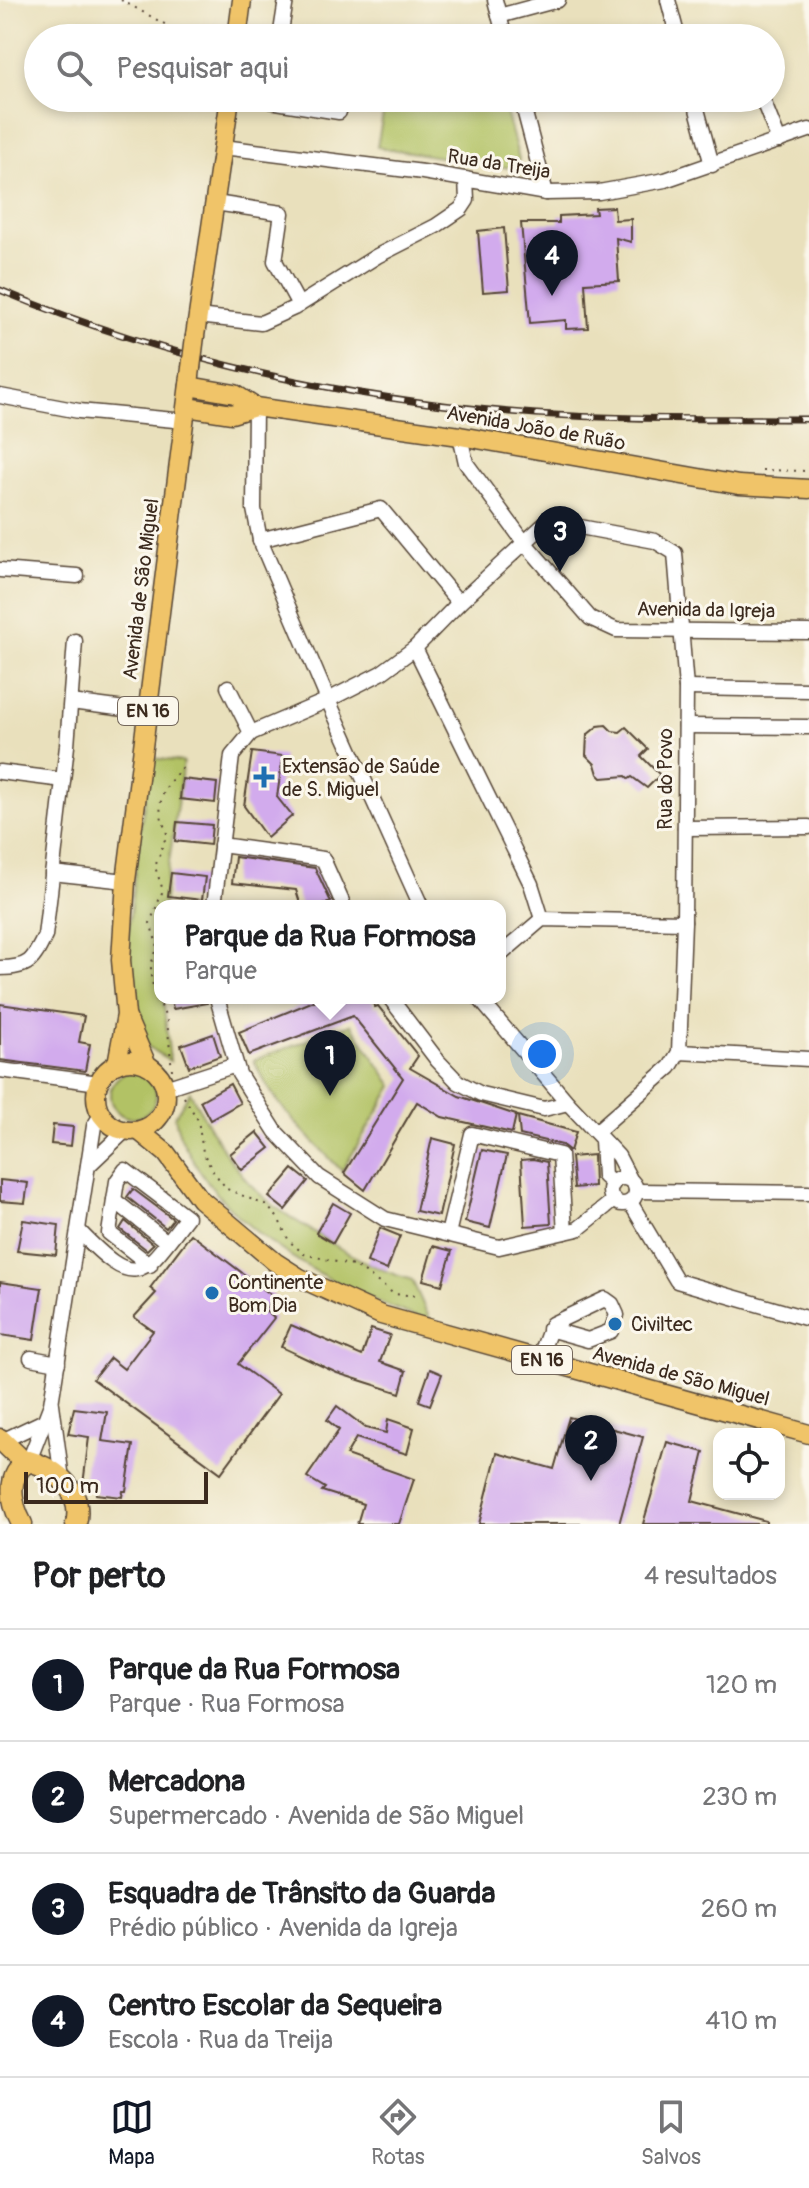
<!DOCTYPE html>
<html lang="pt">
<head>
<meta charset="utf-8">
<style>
	:root { --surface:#fff; --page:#f6f6f6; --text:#202124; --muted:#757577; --line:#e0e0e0; --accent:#111827 }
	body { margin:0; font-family:Pangolin,sans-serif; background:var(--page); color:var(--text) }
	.controls { position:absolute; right:24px; bottom:24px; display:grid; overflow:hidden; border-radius:16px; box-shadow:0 4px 12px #0003 }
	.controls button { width:72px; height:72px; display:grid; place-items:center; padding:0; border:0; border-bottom:2px solid var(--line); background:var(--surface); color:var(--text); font:40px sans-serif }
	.scale { position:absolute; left:24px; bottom:20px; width:184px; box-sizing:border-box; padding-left:8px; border:4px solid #3b2a1e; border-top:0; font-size:22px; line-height:28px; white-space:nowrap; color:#3b2a1e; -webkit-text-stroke:6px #fbf7ec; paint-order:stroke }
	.you { position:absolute; left:542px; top:1054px; width:28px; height:28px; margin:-20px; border:6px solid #fff; border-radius:50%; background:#1a73e8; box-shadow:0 0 0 12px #1a73e833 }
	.badge { display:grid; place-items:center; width:52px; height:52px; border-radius:50%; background:var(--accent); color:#fff; font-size:26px; font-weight:700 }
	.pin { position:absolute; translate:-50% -66px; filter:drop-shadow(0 2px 4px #0008) }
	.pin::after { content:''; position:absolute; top:42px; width:28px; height:24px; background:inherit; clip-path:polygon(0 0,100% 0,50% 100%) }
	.popup { position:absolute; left:154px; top:900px; width:352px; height:104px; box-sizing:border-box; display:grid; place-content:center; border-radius:16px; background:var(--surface); filter:drop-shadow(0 2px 6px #0005); font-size:26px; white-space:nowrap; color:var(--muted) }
	.popup b { font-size:30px; color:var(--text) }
	.popup::after { content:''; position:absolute; left:50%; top:100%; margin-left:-16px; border:16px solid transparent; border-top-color:var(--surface) }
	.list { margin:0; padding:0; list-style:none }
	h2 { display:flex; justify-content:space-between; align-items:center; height:104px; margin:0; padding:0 32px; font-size:34px }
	h2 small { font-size:26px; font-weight:400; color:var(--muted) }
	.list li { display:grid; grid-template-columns:52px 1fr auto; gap:24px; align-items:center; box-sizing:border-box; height:112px; padding:0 32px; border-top:2px solid var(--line) }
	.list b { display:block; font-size:30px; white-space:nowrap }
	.list p { margin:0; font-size:26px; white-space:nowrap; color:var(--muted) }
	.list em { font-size:26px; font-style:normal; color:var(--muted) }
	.icon { flex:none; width:44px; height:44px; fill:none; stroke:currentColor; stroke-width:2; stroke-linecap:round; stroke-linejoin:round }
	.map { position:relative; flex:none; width:809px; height:1524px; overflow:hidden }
	.search { position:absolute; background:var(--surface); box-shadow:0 4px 12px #0003; left:24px; right:24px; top:24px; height:88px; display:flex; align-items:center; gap:20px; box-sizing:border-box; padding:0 28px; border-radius:44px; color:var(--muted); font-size:30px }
	.sheet { height:552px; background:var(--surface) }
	nav { display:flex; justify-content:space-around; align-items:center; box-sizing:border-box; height:112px; border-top:2px solid var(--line); background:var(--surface); font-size:22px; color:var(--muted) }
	nav a { display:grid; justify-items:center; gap:4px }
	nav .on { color:var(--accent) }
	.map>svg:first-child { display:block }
</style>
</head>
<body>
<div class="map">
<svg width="809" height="1524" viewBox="0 0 809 1524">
	<rect width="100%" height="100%" fill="#fbf7ec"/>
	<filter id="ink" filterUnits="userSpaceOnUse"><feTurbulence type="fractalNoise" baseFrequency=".0125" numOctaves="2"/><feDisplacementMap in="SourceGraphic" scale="16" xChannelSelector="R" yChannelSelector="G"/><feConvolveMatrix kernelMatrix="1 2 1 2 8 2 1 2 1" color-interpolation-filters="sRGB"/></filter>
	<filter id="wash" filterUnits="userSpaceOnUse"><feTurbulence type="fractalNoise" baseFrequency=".006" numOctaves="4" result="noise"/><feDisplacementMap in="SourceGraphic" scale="32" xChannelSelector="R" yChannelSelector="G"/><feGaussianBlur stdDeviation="1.8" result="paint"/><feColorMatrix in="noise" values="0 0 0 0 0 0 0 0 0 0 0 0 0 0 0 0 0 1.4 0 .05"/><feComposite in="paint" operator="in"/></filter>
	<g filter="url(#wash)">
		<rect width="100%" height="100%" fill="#e9e0bc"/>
		<g fill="#b2c265" stroke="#767642" stroke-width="2">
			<path d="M386,98C410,98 433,106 457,106C472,106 487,98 502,98L519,159L516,169L377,147Z"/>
			<path d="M152,758L183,762L163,906H160V998H163L170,1061L146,1045L134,1021L125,958L140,830Z"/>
			<path d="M351,1024L393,1086L342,1171C309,1136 273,1106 254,1060Z"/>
			<circle cx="133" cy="1095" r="23"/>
			<path d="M190,1092C211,1131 234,1173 268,1201C282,1213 298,1222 314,1232C345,1253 376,1270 412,1280L431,1322C345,1292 241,1243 193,1160C185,1145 177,1134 175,1116Z"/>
		</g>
		<g id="blocks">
			<g fill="#d2abed">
				<path d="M614,207L615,220L631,219V242L616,238L619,281L585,283L588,328L566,329V320L530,323L521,223H559V216L596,214L595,208Z"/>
				<path d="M504,228L509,290L483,292L478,231Z"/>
				<path d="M606,725L612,731L620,732L626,727L648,749L641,756L660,775L647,788L632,777L629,779L626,776L602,778L598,774L595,764L586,755L587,735L598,726Z"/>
				<path d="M252,752L283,756L277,797L292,816L267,838L244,806Z"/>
				<path d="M182,779L217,783L215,803L180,799Z"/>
				<path d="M177,822L212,825L210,845L175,841Z"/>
				<path d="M235,857L315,868L331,902L320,906H301L296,890L232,883Z"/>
				<path d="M171,873L205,877L202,900L168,896Z"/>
				<path d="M171,998H207V1003L173,1009Z"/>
				<path d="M321,998H371L375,1007L378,1006L418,1056L410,1068L459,1096L516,1115L512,1133L442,1117L417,1102L365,1190L344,1173L403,1078L353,1016L249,1055L239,1032Z"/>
				<path d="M0,1004L84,1016L79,1042L90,1044L85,1071L0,1060Z"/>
				<path d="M213,1034L220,1056L189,1067L181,1045Z"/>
				<path d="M230,1084L240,1103L210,1120L200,1101Z"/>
				<path d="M518,1116L576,1132L570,1151L562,1145L520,1135Z"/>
				<path d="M53,1125L73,1127L71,1146L51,1144Z"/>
				<path d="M257,1132L270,1148L242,1170L230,1154Z"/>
				<path d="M432,1138L455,1144L439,1216L416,1211Z"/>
				<path d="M482,1150L507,1155L490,1228L465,1222Z"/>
				<path d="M593,1155L594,1186L574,1188L571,1157Z"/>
				<path d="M533,1159L547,1162L551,1224L525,1226L521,1160Z"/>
				<path d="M293,1169L308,1181L285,1210L269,1197Z"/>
				<path d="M0,1180L28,1183L25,1203L0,1201Z"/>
				<path d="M133,1189L173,1219L166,1228L127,1197Z"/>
				<path d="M333,1203L350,1213L333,1243L316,1233Z"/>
				<path d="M23,1220L59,1225L56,1255L17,1251Z"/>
				<path d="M125,1221L153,1244L147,1250L120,1229Z"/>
				<path d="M380,1228L400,1236L387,1270L367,1262Z"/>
				<path d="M191,1234L274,1297L264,1310L274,1318L238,1364L279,1394L221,1473L93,1379L110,1358L124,1369L153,1331L134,1317L156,1293L150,1288Z"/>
				<path d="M433,1246L452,1251L442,1285L423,1280Z"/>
				<path d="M0,1282L42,1288L34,1340L0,1335Z"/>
				<path d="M291,1325L362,1356L371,1329L390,1335L380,1362L406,1371L400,1393L337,1373L281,1347Z"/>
				<path d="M430,1369L442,1374L430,1405L419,1401Z"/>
				<path d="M337,1406L366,1428L386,1433L388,1419L414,1428L407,1454L356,1438L346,1455L414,1479L399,1524H357L363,1504L322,1491L325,1488L307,1477L339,1430L327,1420Z"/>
				<path d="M74,1408L107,1412L102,1441L133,1445L126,1491H123L122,1497L96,1494V1487L83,1485L89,1437L68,1434Z"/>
				<path d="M569,1417L643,1437L619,1524H479L497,1453L554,1469Z"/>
				<path d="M667,1442L704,1452L692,1501L766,1521V1524H643Z"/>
			</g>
		</g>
	</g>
	<g filter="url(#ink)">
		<use href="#blocks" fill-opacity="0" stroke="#554536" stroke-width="2"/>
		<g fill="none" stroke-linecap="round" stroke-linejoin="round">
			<defs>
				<g id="minor">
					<path d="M495,0L505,38"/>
					<path d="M668,0L678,38"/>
					<path d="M499,16L558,0"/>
					<path d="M280,38L286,0"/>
					<path d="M271,98L270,101L339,112L341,98"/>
					<path d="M521,98L546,193"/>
					<path d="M694,98L712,165"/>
					<path d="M762,98L779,141"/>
					<path d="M223,147L423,172L546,193L599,192L665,180L809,130"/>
					<path d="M215,203L282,213L275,261L299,305"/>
					<path d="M197,316L261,323L294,308L377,256L436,226L461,209L467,200L466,179"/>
					<path d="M0,396L79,411L185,421"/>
					<path d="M255,407L254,509L260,540L328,700L421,906"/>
					<path d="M460,436L466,463L524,542L590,618L616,630L809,632"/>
					<path d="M260,540L381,509L459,603"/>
					<path d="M0,570L77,576"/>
					<path d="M415,648L531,884L542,919"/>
					<path d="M228,687L251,733"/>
					<path d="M686,688L809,690"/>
					<path d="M71,702L148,712"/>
					<path d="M686,726L809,727"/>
					<path d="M0,772L63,780"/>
					<path d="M685,828L809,827"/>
					<path d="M221,845L323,859L344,906"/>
					<path d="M52,873L126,881"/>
					<path d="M214,906L232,756L251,733L328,700L381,673L415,648L459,603L548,521L655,541L675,553L686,688L684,922L679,1052L670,1067L596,1132"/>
					<path d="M500,955L542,919L684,922"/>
					<path d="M0,968C29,968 33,961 45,936L67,746L75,641"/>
					<path d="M217,998L239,1074L276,1132L319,1177L385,1219L499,1247L578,1229L614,1200"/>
					<path d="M390,998L438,1061L458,1082L481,1094L544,1109L568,1103"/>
					<path d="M479,998L568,1103L618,1156L631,1181"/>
					<path d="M679,1052L809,1059"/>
					<path d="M0,1070L99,1083"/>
					<path d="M165,1088L236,1065"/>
					<path d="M602,1140L604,1176L613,1184"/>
					<path d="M88,1166L125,1131"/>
					<circle cx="623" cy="1191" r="13"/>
					<path d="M636,1191L809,1193"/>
					<path d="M114,1200L167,1242"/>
					<path d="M630,1202L677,1281L809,1319"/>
					<path d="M80,1232C138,1292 142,1275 187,1217L125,1170L117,1181L109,1233L150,1265"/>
					<path d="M448,1234L472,1134L560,1155L565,1232"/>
					<path d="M31,1358L58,1363"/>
					<path d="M539,1359L552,1324L605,1299L612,1304L617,1315L611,1331L588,1340L549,1329"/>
					<path d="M52,1404L62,1479"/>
					<path d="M2,1441L44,1421"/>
					<path d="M29,1461L51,1404L94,1126L101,1115"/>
				</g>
				<g id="major">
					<path d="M237,38L242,0"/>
					<path d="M195,336L230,98"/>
					<path d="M189,386L235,394L255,407"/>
					<path d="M187,407L232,414L255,407L460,436L739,485L809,489"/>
					<path d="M127,1018L147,1065"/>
					<circle cx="131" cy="1096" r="35"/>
					<path d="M117,1064L126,1015L121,960L126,881L191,368"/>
					<path d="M139,1131L166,1153L200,1199L275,1262L300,1278L381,1315L809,1434"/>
				</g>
				<g id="highway">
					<path d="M0,1439L25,1463"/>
					<path d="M22,1524C11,1503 5,1475 29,1461C57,1469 84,1492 76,1524"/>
				</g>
			</defs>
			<use href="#minor" stroke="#554536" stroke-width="17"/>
			<use href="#major" stroke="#554536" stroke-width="21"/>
			<use href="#highway" stroke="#554536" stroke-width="23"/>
			<g stroke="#554536" stroke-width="2" stroke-dasharray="2 6" stroke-linecap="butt">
				<path d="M121,0L190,38"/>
				<path d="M762,470L809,471"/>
				<path d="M172,1070L167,1021L151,980V964L158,947L150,923L163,890L155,867L167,834C166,830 164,826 163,822C154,797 170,780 186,764"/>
				<path d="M184,1097L198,1120L203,1152L212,1170L227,1189L267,1206L278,1218L289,1241L304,1254L357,1267L394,1294L419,1296"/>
			</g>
			<use href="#minor" stroke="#fff" stroke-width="14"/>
			<use href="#major" stroke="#f0c469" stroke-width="18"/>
			<use href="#highway" stroke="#f0c469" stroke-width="20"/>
			<defs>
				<path id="rail" d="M0,290C169,361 353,401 536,414C627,420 718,418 809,419"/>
			</defs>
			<use href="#rail" stroke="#3b2a1e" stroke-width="7"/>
			<use href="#rail" stroke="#fbf7ec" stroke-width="4" stroke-dasharray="12" stroke-linecap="butt"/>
			<defs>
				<path id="major-bridge" d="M191,368L195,336"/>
			</defs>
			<use href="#major-bridge" stroke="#554536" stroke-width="21" stroke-linecap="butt"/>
			<use href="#major-bridge" stroke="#f0c469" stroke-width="18"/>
		</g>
	</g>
	<g fill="#1f6fb2" stroke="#fbf7ec" stroke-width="3">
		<path d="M260 765h8v8h8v8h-8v8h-8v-8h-8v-8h8z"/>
		<circle cx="212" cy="1293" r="8"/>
		<circle cx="615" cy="1324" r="8"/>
	</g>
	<g text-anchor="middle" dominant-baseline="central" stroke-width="6" stroke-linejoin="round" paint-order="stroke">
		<g fill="#fbf7ec" stroke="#75685c" stroke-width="2">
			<rect x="118" y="697" width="60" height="28" rx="6"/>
			<rect x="512" y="1346" width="60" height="28" rx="6"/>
		</g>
		<g font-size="18" font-weight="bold" fill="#3b2a1e">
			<text x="148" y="711">EN 16</text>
			<text x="542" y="1360">EN 16</text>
		</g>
		<g font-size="20" fill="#3b2a1e" stroke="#fbf7ec">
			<text transform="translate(499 164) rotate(9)">Rua da Treija</text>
			<text transform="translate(536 428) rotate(10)">Avenida João de Ruão</text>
			<text transform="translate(141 589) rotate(-83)">Avenida de São Miguel</text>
			<text transform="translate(706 610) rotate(1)">Avenida da Igreja</text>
			<text transform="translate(665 779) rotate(-90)">Rua do Povo</text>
			<text transform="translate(681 1376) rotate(15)">Avenida de São Miguel</text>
		</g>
		<g font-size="20" fill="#3b2a1e" stroke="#fbf7ec" text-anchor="start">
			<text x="282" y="766">Extensão de Saúde<tspan x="282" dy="23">de S. Miguel</tspan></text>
			<text x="228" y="1282">Continente<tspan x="228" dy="23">Bom Dia</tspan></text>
			<text x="631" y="1324">Civiltec</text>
		</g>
	</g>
</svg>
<div class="controls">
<button><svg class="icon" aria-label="locate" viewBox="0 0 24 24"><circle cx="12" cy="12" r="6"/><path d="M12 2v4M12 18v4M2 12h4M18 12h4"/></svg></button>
</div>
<div class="scale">100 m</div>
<div class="you"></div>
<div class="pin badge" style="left:330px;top:1096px">1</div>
<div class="popup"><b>Parque da Rua Formosa</b>Parque</div>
<div class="pin badge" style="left:591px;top:1481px">2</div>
<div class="pin badge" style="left:560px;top:572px">3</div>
<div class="pin badge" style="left:552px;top:296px">4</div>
<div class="search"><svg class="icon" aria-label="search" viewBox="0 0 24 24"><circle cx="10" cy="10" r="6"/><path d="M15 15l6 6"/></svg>Pesquisar aqui</div>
</div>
<section class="sheet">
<h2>Por perto<small>4 resultados</small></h2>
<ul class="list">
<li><span class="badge">1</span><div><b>Parque da Rua Formosa</b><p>Parque · Rua Formosa</p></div><em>120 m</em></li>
<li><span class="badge">2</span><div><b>Mercadona</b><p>Supermercado · Avenida de São Miguel</p></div><em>230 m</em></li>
<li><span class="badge">3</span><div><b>Esquadra de Trânsito da Guarda</b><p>Prédio público · Avenida da Igreja</p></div><em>260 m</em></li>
<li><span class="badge">4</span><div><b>Centro Escolar da Sequeira</b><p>Escola · Rua da Treija</p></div><em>410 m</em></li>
</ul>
</section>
<nav>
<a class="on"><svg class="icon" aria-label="map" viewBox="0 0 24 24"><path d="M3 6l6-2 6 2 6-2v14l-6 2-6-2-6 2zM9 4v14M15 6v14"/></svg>Mapa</a>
<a><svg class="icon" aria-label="directions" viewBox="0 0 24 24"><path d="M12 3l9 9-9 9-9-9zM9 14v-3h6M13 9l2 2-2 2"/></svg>Rotas</a>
<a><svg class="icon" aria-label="saved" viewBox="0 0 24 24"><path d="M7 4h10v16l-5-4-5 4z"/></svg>Salvos</a>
</nav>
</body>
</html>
